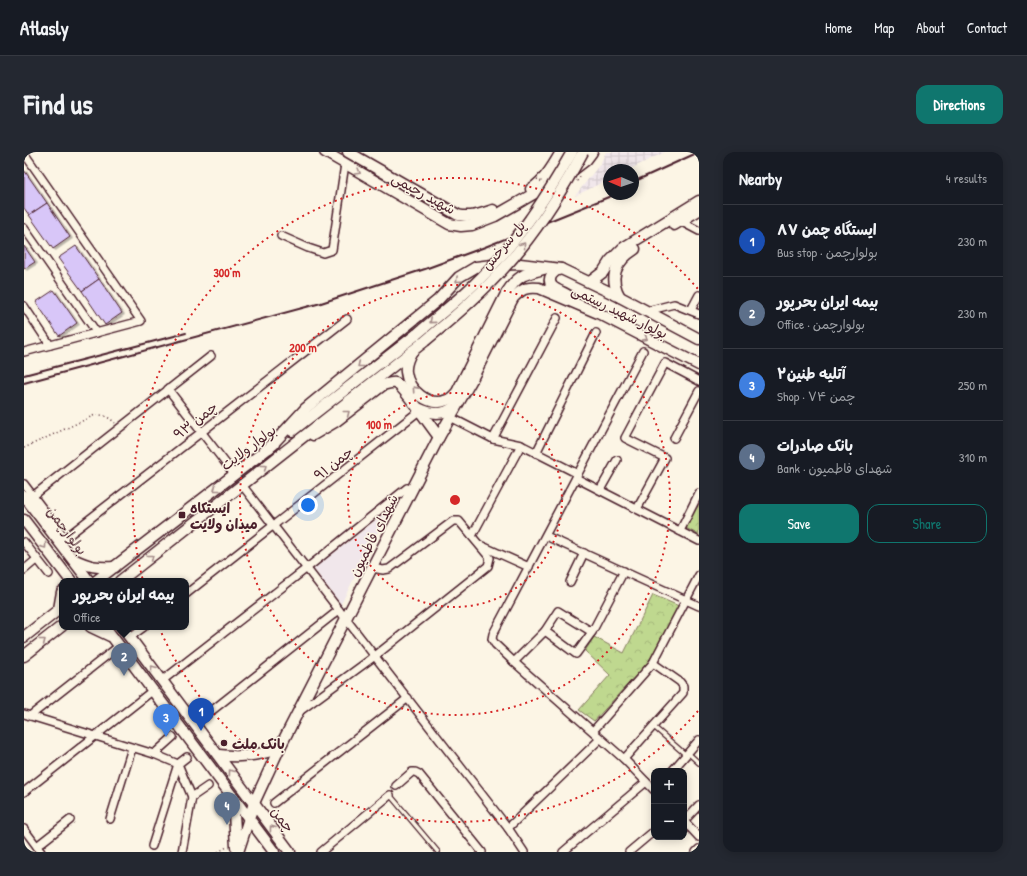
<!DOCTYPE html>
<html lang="en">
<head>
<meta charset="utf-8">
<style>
	:root { --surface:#171b24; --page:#242831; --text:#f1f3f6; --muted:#9ea1a6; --line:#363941; --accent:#0f766e }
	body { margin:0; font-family:"Patrick Hand","Playpen Sans Arabic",sans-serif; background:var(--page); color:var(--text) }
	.controls { position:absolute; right:12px; bottom:12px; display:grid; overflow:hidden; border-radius:8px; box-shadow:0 2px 10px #0003 }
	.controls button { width:36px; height:36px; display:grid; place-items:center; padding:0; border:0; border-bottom:1px solid var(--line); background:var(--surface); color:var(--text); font:20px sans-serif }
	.compass { position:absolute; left:579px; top:12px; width:36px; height:36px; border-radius:50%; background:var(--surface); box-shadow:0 2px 10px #0003; rotate:272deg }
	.you { position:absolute; left:284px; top:353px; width:14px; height:14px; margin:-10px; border:3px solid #fff; border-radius:50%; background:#1a73e8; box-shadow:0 0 0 6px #1a73e833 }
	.badge { display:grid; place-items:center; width:26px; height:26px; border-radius:50%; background:var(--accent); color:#fff; font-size:13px; font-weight:700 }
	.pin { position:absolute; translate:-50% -33px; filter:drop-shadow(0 1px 2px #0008) }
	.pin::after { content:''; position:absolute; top:21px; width:14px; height:12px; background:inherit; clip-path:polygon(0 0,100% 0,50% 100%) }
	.popup { position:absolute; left:35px; top:426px; width:130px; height:52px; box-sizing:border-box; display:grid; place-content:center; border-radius:8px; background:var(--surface); filter:drop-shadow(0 1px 3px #0005); font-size:13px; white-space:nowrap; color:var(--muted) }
	.popup b { font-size:15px; color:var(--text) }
	.popup::after { content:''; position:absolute; left:50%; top:100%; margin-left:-8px; border:8px solid transparent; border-top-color:var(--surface) }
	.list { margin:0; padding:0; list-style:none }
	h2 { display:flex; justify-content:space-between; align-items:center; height:52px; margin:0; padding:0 16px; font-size:17px }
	h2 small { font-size:13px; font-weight:400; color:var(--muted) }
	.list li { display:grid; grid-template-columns:26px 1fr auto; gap:12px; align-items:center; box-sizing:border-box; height:72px; padding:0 16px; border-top:1px solid var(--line) }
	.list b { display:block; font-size:15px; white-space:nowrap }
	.list p { margin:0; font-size:13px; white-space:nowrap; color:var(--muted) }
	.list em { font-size:13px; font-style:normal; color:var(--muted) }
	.actions { display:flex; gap:8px; padding:12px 16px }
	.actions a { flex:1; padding:9px 0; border:1px solid var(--accent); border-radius:12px; text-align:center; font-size:14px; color:var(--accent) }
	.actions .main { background:var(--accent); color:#fff }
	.map { position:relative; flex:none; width:675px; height:700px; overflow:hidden; border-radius:12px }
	header { display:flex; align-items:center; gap:24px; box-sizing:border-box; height:56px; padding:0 20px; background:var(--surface); border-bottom:1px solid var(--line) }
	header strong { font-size:19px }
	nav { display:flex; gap:22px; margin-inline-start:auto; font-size:14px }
	.intro { display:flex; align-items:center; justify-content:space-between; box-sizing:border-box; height:96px; padding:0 24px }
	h1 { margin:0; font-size:28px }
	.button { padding:10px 18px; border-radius:12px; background:var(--accent); color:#fff; font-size:14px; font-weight:700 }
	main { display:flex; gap:24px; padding:0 24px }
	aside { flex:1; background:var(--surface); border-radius:12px; box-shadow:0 2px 10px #0003 }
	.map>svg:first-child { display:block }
</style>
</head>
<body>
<header>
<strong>Atlasly</strong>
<nav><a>Home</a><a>Map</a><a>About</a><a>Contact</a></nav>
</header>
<div class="intro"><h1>Find us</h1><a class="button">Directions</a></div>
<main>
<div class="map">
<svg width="675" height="700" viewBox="0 0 675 700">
	<defs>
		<pattern id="industrial-grid" width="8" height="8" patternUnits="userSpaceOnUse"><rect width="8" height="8" fill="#f1e7eb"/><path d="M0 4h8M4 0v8" fill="none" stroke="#d0c6ca"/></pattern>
		<pattern id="park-crowns" width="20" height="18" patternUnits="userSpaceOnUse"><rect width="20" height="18" fill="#bfd88f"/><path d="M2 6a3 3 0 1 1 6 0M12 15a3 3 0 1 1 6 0" fill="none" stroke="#a6b97c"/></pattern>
		<filter id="shadow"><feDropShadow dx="2.5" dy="1.5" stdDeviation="0" flood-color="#0004"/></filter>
	</defs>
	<rect width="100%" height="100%" fill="#fcf5e5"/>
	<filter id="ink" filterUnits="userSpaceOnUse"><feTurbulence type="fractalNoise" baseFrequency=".025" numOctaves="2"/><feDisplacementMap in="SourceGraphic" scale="8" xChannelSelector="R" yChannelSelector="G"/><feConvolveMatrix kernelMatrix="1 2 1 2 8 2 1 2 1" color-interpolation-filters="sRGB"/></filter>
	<g filter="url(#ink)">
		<path fill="#f1e7eb" d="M365,358L317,452L290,417Z"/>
		<path fill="url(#industrial-grid)" d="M582,0H641L604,18H585V27L551,44L576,12Z"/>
		<g fill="url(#park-crowns)" stroke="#847c5d">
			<path d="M675,351V383L662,376Z"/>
			<path d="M629,443L655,454L625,509L570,569L555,558L586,523L561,499L570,485L600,501Z"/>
		</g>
		<g fill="#d8c6f8" stroke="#4a1f2b" filter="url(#shadow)">
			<path d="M0,18L23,51L5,63L0,56Z"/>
			<path d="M23,51L46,85L29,97L5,63Z"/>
			<path d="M0,94L11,110L0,117Z"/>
			<path d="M52,94L75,127L58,139L34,106Z"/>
			<path d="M75,127L98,161L81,173L58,139Z"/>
			<path d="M30,138L53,171L35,184L12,150Z"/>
		</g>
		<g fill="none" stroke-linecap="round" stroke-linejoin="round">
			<defs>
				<g id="lane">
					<path d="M630,575L662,603"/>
					<path d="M664,601L675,611"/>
					<path d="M366,643L414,700"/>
				</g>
				<g id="street">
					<path d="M0,1L117,169L0,200"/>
					<path d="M656,69L675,79"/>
					<path d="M0,76L73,181"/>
					<path d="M257,84L284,96L299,101L308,98L321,12"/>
					<path d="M0,154L26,193"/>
					<path d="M667,158L675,143"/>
					<path d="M623,159L650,152L675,162"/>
					<path d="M619,199L469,482L468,487L471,492L490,510L600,607L630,638"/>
					<path d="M144,237L210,322"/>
					<path d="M426,265L469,287L497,293L554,322"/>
					<path d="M650,286L675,239"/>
					<path d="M469,287L533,166"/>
					<path d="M512,301L572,181"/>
					<path d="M552,326L675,389"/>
					<path d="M0,332L41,386"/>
					<path d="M218,333L484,676L500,700"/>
					<path d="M576,338L593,308"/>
					<path d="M9,344L187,204"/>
					<path d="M613,357L641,306L601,286L641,211L675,229"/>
					<path d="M656,379L675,341"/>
					<path d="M448,384L497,293"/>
					<path d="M522,384L675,454"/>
					<path d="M0,390L25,422"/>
					<path d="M36,390L323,167"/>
					<path d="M456,393L505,415"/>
					<path d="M0,418L13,407"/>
					<path d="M546,430L560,401"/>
					<path d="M162,442L395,259"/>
					<path d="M521,479L552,502L568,480L600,419"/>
					<path d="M106,485L120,475"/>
					<path d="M490,510L521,479L534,459L568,480"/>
					<path d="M139,528L283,416L383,336"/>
					<path d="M276,559L351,504L464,414L466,406L435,369H429L365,417L359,418L348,416"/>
					<path d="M0,562L130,602L154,612"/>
					<path d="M6,564L95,494"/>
					<path d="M171,572L315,458"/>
					<path d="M569,579L629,511L675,423"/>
					<path d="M130,602L149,585"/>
					<path d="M600,607L659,541V534L656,530L629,511"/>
					<path d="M154,612L168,645"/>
					<path d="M154,612L163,605"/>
					<path d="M648,619L675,588"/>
					<path d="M372,634L388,620H391L395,622L458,700"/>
					<path d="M0,640L128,539"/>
					<path d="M250,651L384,546"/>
					<path d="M86,667L108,596"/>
					<path d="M660,669L675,685"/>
					<path d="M660,669L675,653"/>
					<path d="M484,676L576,587"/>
					<path d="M0,677L17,700"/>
					<path d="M13,694L46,668"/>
					<path d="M128,694L154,612"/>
					<path d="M158,700L168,645L184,634"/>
					<path d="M297,700L366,643"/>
					<path d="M539,700L622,630"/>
					<path d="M605,700L630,679"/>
					<path d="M672,700L675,697"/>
				</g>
				<g id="secondary">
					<path d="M301,0L425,72L437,74L448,73L471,64L532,29"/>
					<path d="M324,0L434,63C447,66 457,62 469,58"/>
					<path d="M549,18L562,8L568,0"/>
					<path d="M507,37C521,28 529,14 537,0"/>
					<path d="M650,73L675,58"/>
					<path d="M537,117C530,118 522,126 528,134C532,138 541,141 545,144"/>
					<path d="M566,130L579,120L586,109L599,96L675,49"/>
					<path d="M596,145C584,125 592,109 611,97"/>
					<path d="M388,199C384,206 381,212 382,220C384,238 405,256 423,248C427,247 430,243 433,240L483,140C495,122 501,122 520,117"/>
					<path d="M394,256C407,262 419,264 431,254"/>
					<path d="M268,279L393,182"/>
					<path d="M289,283L311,270L359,233C363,232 368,230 372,231C380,235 407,275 415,285"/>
					<path d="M245,296L282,256L414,148L435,125L452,115L468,113L496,112L537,117L596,145L675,187"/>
					<path d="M0,344L65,429"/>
					<path d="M0,368L47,429"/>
					<path d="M49,407C66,415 72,416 91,415"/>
					<path d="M72,429L250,292"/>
					<path d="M96,429L401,189"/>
					<path d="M35,457L38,440"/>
					<path d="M67,475L86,484"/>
					<path d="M81,475L250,700"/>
					<path d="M98,475L266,700"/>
					<path d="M0,485L38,455"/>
					<path d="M0,504L38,474"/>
					<path d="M195,603C219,606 232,603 255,597"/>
					<path d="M209,645L212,695"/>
					<path d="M214,700L230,651L255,597L415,285L447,229L489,146C498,137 501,135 515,136L574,161L675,213"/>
				</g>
			</defs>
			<use href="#lane" stroke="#4a1f2b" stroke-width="6"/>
			<use href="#street" stroke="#4a1f2b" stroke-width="10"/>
			<use href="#secondary" stroke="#4a1f2b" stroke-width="13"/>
			<g stroke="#4a1f2b" stroke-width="1.5" stroke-dasharray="1 3" stroke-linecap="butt">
				<path d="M553,29L556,25V22"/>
				<path d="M0,296L71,263C78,262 85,265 91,271"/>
				<path d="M194,700L203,695"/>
			</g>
			<use href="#lane" stroke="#fcf5e5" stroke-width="3.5"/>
			<use href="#street" stroke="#fcf5e5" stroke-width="7"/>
			<use href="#secondary" stroke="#fcf5e5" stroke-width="10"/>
			<g stroke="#4a1f2b" stroke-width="2">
				<path d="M609,30L675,0"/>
				<path d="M0,223L162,181"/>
				<path d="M0,231L297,151L401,117L461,95L592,42"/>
			</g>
			<defs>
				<g id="secondary-bridge">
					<path d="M393,182C420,159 448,137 472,110C502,77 526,39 548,0"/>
					<path d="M401,189C429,166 456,143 480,116C511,82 537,41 559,0"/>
				</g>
			</defs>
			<use href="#secondary-bridge" stroke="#4a1f2b" stroke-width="13" stroke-linecap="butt"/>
			<path stroke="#4a1f2b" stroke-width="1.5" stroke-dasharray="1 3" stroke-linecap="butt" d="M513,27L520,31"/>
			<use href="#secondary-bridge" stroke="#fcf5e5" stroke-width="10"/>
		</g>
		<defs><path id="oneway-chevron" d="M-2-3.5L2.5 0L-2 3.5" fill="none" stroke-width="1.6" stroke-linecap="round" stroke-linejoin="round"/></defs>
		<g stroke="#a38a88">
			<use href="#oneway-chevron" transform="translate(334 20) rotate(30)"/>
			<use href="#oneway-chevron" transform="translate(499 93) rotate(-53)"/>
			<use href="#oneway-chevron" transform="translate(434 128) rotate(138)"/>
			<use href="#oneway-chevron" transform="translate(408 169) rotate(140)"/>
			<use href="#oneway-chevron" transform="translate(621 186) rotate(28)"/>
			<use href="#oneway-chevron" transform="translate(336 213) rotate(141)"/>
			<use href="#oneway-chevron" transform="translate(391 237) rotate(-132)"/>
			<use href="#oneway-chevron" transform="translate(323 261) rotate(-38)"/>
			<use href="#oneway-chevron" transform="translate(240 315) rotate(-38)"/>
			<use href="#oneway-chevron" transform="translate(192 337) rotate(142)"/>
			<use href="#oneway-chevron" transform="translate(20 394) rotate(53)"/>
			<use href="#oneway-chevron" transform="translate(127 405) rotate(-38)"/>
			<use href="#oneway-chevron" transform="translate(19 489) rotate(-38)"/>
			<use href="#oneway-chevron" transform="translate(129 516) rotate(-127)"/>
			<use href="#oneway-chevron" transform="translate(207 620) rotate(-126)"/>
			<use href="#oneway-chevron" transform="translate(248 676) rotate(-127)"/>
		</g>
	</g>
	<g fill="none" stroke="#d62828" stroke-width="2" stroke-dasharray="2 4">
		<circle cx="431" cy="348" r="107"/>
		<circle cx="431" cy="348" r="215"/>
		<path d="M674 559A322 322 0 1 1 674 137"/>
	</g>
	<g fill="#4a1f2b" stroke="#fcf5e5" stroke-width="1.5">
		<rect x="154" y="359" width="8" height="8" rx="2"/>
		<circle cx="200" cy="591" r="4"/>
	</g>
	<g text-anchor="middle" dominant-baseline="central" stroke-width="3" stroke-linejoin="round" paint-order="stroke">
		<g font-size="14" fill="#4a1f2b" stroke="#fcf5e5">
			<text transform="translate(400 41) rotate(29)">شهید رحیمی</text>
			<text transform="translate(479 93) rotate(-50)">پل سرخس</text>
			<text transform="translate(596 159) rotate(26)">بولوار شهید رستمی</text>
			<text transform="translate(171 268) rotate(-38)">چمن ۹۳</text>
			<text transform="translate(224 295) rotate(-37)">بولوار ولایت</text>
			<text transform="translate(309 311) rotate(-38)">چمن ۹۱</text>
			<text transform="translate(44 378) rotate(53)">بولوارچمن</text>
			<text transform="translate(349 383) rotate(-63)">شهدای فاطمیون</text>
			<text transform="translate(259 667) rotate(53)">چمن</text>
		</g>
		<g font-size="14" font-weight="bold" fill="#4a1f2b" stroke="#fcf5e5" text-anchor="start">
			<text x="166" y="355">ایستکاه<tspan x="166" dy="16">میدان ولایت</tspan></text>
			<text x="208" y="591">بانک ملت</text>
		</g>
	</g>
	<circle cx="431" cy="348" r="6" fill="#d62828" stroke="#fcf5e5" stroke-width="2"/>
	<g font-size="12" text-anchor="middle" font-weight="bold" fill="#d62828" stroke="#fcf5e5" stroke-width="3" stroke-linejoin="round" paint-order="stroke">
		<text x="203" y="125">300 m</text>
		<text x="279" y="200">200 m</text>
		<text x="355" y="277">100 m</text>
	</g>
</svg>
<div class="controls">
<button>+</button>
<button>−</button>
</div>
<svg class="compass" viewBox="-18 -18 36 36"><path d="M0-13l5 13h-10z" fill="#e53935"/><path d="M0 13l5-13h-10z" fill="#9ea1a6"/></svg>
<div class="you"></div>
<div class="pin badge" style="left:177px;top:579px;background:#1a4fb4">1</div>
<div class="pin badge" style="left:100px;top:524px;background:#5c6f8a">2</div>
<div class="popup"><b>بيمه ايران بحرپور</b>Office</div>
<div class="pin badge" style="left:142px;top:585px;background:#3f7fe0">3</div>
<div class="pin badge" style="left:203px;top:673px;background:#5c6f8a">4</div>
</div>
<aside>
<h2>Nearby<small>4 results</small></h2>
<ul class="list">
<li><span class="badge" style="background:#1a4fb4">1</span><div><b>ایستگاه چمن ۸۷</b><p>Bus stop · بولوارچمن</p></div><em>230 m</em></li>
<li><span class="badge" style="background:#5c6f8a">2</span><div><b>بيمه ايران بحرپور</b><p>Office · بولوارچمن</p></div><em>230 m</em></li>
<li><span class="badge" style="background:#3f7fe0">3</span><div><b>آتلیه طنین۲</b><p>Shop · چمن ۷۴</p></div><em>250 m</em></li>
<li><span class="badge" style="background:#5c6f8a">4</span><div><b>بانک صادرات</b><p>Bank · شهدای فاطمیون</p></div><em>310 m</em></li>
</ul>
<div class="actions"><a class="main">Save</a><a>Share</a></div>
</aside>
</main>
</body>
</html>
